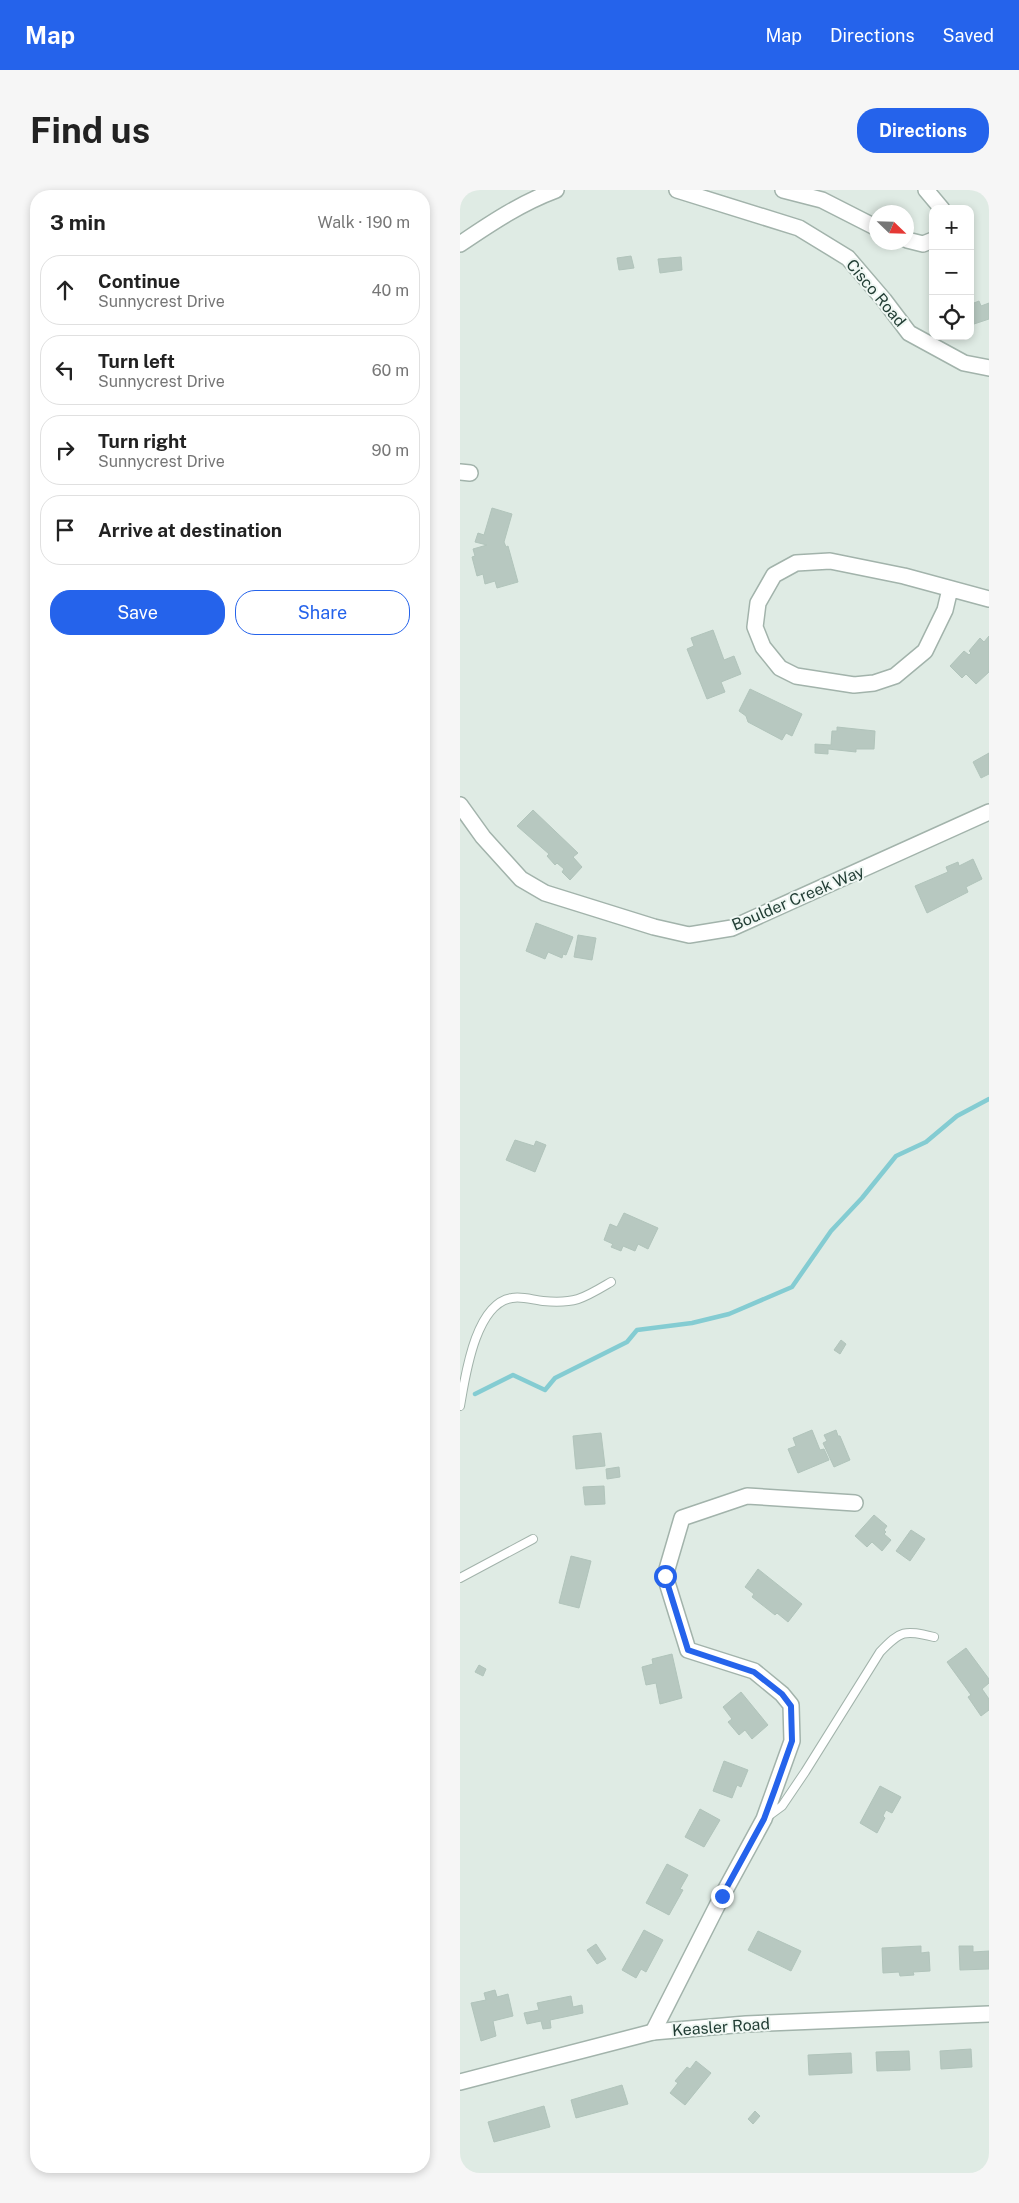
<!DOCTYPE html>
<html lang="en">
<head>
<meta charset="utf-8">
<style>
	:root { --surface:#fff; --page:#f6f6f6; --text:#222; --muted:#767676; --line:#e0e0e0; --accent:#2563eb }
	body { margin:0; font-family:"Public Sans",sans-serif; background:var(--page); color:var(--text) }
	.controls { position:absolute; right:15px; top:15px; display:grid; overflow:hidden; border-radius:10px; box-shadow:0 2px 8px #0003 }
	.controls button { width:45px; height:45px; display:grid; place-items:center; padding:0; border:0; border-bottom:1px solid var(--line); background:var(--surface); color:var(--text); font:25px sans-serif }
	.compass { position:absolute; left:409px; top:15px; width:45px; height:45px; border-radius:50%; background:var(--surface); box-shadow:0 2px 8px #0003; rotate:113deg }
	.stop { position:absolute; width:15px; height:15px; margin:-11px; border:4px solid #2563eb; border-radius:50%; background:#fff }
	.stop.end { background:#2563eb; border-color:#fff; box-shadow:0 1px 5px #0008 }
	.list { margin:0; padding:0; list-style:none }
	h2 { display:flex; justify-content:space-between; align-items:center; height:65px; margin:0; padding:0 20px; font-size:21px }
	h2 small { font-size:16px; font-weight:400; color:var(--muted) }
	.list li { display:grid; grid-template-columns:32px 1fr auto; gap:15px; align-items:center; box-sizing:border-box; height:70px; margin:0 10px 10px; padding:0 10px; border:1px solid var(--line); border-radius:20px }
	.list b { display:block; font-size:19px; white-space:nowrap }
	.list p { margin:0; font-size:16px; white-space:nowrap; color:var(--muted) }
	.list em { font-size:16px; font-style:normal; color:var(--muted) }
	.actions { display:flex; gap:10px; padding:15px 20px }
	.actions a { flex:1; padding:11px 0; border:1px solid var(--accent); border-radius:20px; text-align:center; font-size:18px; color:var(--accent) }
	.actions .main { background:var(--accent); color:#fff }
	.icon { flex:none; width:28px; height:28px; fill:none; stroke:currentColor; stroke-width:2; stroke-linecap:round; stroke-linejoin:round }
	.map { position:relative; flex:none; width:529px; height:1983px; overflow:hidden; border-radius:20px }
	header { display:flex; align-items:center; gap:30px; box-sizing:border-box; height:70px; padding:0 25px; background:var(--accent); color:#fff }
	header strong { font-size:24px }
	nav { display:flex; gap:28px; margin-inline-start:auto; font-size:18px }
	.intro { display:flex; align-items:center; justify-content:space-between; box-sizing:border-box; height:120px; padding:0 30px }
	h1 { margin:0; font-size:35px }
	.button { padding:12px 22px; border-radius:20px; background:var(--accent); color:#fff; font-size:18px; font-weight:700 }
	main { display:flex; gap:30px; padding:0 30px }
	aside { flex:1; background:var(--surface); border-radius:20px; box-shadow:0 2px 8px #0003 }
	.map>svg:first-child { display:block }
</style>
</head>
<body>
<header>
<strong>Map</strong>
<nav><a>Map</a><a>Directions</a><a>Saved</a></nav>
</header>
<div class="intro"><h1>Find us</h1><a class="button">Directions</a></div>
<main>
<aside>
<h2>3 min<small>Walk · 190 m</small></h2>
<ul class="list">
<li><svg class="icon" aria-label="ahead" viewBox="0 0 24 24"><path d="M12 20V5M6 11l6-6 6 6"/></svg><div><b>Continue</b><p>Sunnycrest Drive</p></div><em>40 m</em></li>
<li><svg class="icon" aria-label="left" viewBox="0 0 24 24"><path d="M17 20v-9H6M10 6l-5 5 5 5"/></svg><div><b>Turn left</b><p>Sunnycrest Drive</p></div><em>60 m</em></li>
<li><svg class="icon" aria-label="right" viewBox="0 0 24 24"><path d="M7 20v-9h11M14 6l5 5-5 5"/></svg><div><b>Turn right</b><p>Sunnycrest Drive</p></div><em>90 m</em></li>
<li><svg class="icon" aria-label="arrive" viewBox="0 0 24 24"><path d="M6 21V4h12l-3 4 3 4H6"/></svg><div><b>Arrive at destination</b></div></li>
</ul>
<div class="actions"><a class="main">Save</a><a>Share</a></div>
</aside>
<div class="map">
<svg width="529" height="1983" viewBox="0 0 529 1983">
	<rect width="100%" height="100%" fill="#dfebe4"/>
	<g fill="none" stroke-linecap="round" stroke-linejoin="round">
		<path stroke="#84ccd2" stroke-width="4.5" d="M15,1204L53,1185L85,1200L95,1188L167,1152L177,1140L232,1133L269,1124L332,1097L371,1041L402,1008L436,966L466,952L497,926L529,909"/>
	</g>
	<g fill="#b7c8c0" stroke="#b1c4bb">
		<path d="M171,66L174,78L159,80L157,68Z"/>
		<path d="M221,67L222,80L200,83L198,69Z"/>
		<path d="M510,103L514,113L519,111L521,116L529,113V129L511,135Z"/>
		<path d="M32,318L52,324L44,352L46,357L48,356L58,392L37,398L35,391L25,394L23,384L17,386L12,367L15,366L13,359L27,355L15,352L18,343L24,345Z"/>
		<path d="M253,440L264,470L274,466L281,484L261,492L265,502L247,509L227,459L234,456L231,448Z"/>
		<path d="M529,446V482L516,494L506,484L502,488L490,476L504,461L509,465L511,463L509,461L520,448L524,452Z"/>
		<path d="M290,499L342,524L332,546L326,543L322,550L288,532L286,526L279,521Z"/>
		<path d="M377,537L415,541L414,559H396V562L368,559V564L355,563V554L371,555L372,541H377Z"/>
		<path d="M529,563V584L521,588L513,572Z"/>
		<path d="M73,620L118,663L113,667L122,677L110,690L102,682L104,679L97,673L95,675L87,666L89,664L57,636Z"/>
		<path d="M513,669L522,689L506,697L508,702L467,723L455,696L488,682L486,677L498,672L499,676Z"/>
		<path d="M76,733L113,747L106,765L103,764L102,768L88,762L85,769L66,761Z"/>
		<path d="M118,745L136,748L132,770L114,767Z"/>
		<path d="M55,950L74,956L76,951L86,955L75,982L46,970Z"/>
		<path d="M164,1023L198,1038L188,1059L178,1054L175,1061L163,1056L161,1061L151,1057L153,1054L144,1050L150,1034L157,1037Z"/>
		<path d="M381,1150L386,1154L380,1164L374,1160Z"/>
		<path d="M352,1240L360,1260L364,1259L369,1270L338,1283L328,1259L336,1256L333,1248Z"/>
		<path d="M376,1240L378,1246H380L390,1270L374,1277L363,1253L367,1251L364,1245Z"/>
		<path d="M141,1243L145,1276L116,1279L113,1246Z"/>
		<path d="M159,1277L160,1287L147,1289L146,1279Z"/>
		<path d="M144,1296L145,1314L125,1315L123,1297Z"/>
		<path d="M414,1325L427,1336L424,1340L426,1342L424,1344L431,1350L422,1361L412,1352L407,1357L395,1346Z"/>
		<path d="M451,1340L465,1349L450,1371L436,1361Z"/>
		<path d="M111,1366L131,1371L119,1418L99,1413Z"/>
		<path d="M298,1379L342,1414L328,1432L317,1423L315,1425L292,1407L294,1404L285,1397Z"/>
		<path d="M506,1458L529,1489V1493L522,1499L529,1509V1520L521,1526L508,1507L511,1505L487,1472Z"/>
		<path d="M212,1464L222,1508L200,1514L196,1493L186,1495L182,1477L193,1474L192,1469Z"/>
		<path d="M19,1475L26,1479L23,1486L15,1482Z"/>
		<path d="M281,1502L308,1535L292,1549L285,1540L279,1545L268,1532L272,1529L263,1517Z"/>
		<path d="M264,1571L288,1580L281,1597L277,1595L272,1608L253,1601Z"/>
		<path d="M420,1596L441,1607L432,1623L426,1620L423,1626L425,1628L417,1643L400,1633Z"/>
		<path d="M240,1619L260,1630L244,1657L225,1647Z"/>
		<path d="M207,1674L228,1685L220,1699L223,1700L209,1725L186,1713Z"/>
		<path d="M184,1740L203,1750L186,1782L181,1779L176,1788L162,1780Z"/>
		<path d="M298,1741L341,1761L331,1781L288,1760Z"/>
		<path d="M136,1754L146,1769L137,1774L127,1760Z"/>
		<path d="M461,1756V1763L469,1762L470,1781L453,1782L454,1785L440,1786L439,1782L423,1783L422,1758Z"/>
		<path d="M499,1756H513V1762L529,1761V1779L500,1780Z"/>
		<path d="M35,1800L37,1807L48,1804L53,1826L33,1831L36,1846L21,1851L11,1813L26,1810L24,1803Z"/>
		<path d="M111,1806L113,1817L122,1815L123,1823L90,1830L91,1838L83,1839L81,1831L67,1834L64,1823L79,1820L77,1813Z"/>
		<path d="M511,1859L512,1877L481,1879L480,1861Z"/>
		<path d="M449,1861L450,1880L417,1881L416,1862Z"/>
		<path d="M391,1863L392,1883L349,1885L348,1865Z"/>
		<path d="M236,1871L251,1883L225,1915L210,1903L218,1893L215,1891L227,1877L230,1879Z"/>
		<path d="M162,1895L168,1914L116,1928L111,1910Z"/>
		<path d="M84,1916L90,1937L34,1952L28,1932Z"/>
		<path d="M295,1921L300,1926L293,1934L288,1929Z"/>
	</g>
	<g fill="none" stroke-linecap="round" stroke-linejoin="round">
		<defs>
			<g id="service">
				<path d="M0,1216C5,1188 15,1113 52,1108C62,1106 73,1110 83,1111C116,1114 124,1108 151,1092"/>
				<path d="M0,1388L73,1349"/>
				<path d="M307,1627L322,1616L345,1582L420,1462C441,1440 444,1440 474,1447"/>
			</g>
			<g id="minor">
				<path d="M217,0L339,38L388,68L424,110L449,143L504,173L529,178"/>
				<path d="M323,0L362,10L417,38"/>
				<path d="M466,0L482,19"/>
				<path d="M447,50L463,54L473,50"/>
				<path d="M0,54C31,33 61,13 96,0"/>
				<path d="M0,282L10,283"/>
				<path d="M490,399L485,420L465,461L435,486L414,493L394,495L336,486L320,478L303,457L295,437L298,413L314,385L336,373L370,371L444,386L529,409"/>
				<path d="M0,615L23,647L61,689L85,703L194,737L229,745L272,738L529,622"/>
				<path d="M193,1842L262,1706L304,1629L332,1551L331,1515L322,1504L294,1481L228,1460L205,1386L222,1328L287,1306L395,1313"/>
				<path d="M0,1892L193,1842L286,1834L529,1824"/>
			</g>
		</defs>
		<use href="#service" stroke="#a2b3ab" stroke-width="10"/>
		<use href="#minor" stroke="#a2b3ab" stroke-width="18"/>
		<use href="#service" stroke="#fff" stroke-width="8"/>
		<use href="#minor" stroke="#fff" stroke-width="15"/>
	</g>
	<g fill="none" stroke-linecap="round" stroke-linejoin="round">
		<path stroke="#2563eb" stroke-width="6" d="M205,1386L228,1460L294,1482L322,1504L331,1516L332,1551L315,1599L304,1629L262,1706"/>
	</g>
	<g text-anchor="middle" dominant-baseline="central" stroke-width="4" stroke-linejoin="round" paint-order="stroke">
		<g font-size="16" fill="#1f3b32" stroke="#eff7f3">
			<text transform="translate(416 103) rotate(50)">Cisco Road</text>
			<text transform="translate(338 708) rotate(-23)">Boulder Creek Way</text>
			<text transform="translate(261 1837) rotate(-4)">Keasler Road</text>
		</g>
	</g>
</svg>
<div class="controls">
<button>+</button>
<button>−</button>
<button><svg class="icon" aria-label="locate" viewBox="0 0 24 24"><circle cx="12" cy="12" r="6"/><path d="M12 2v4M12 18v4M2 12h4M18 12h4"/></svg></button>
</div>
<svg class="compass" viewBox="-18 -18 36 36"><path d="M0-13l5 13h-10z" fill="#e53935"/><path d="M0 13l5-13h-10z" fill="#767676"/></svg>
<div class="stop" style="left:205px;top:1386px"></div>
<div class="stop end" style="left:262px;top:1706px"></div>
</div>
</main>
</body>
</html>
